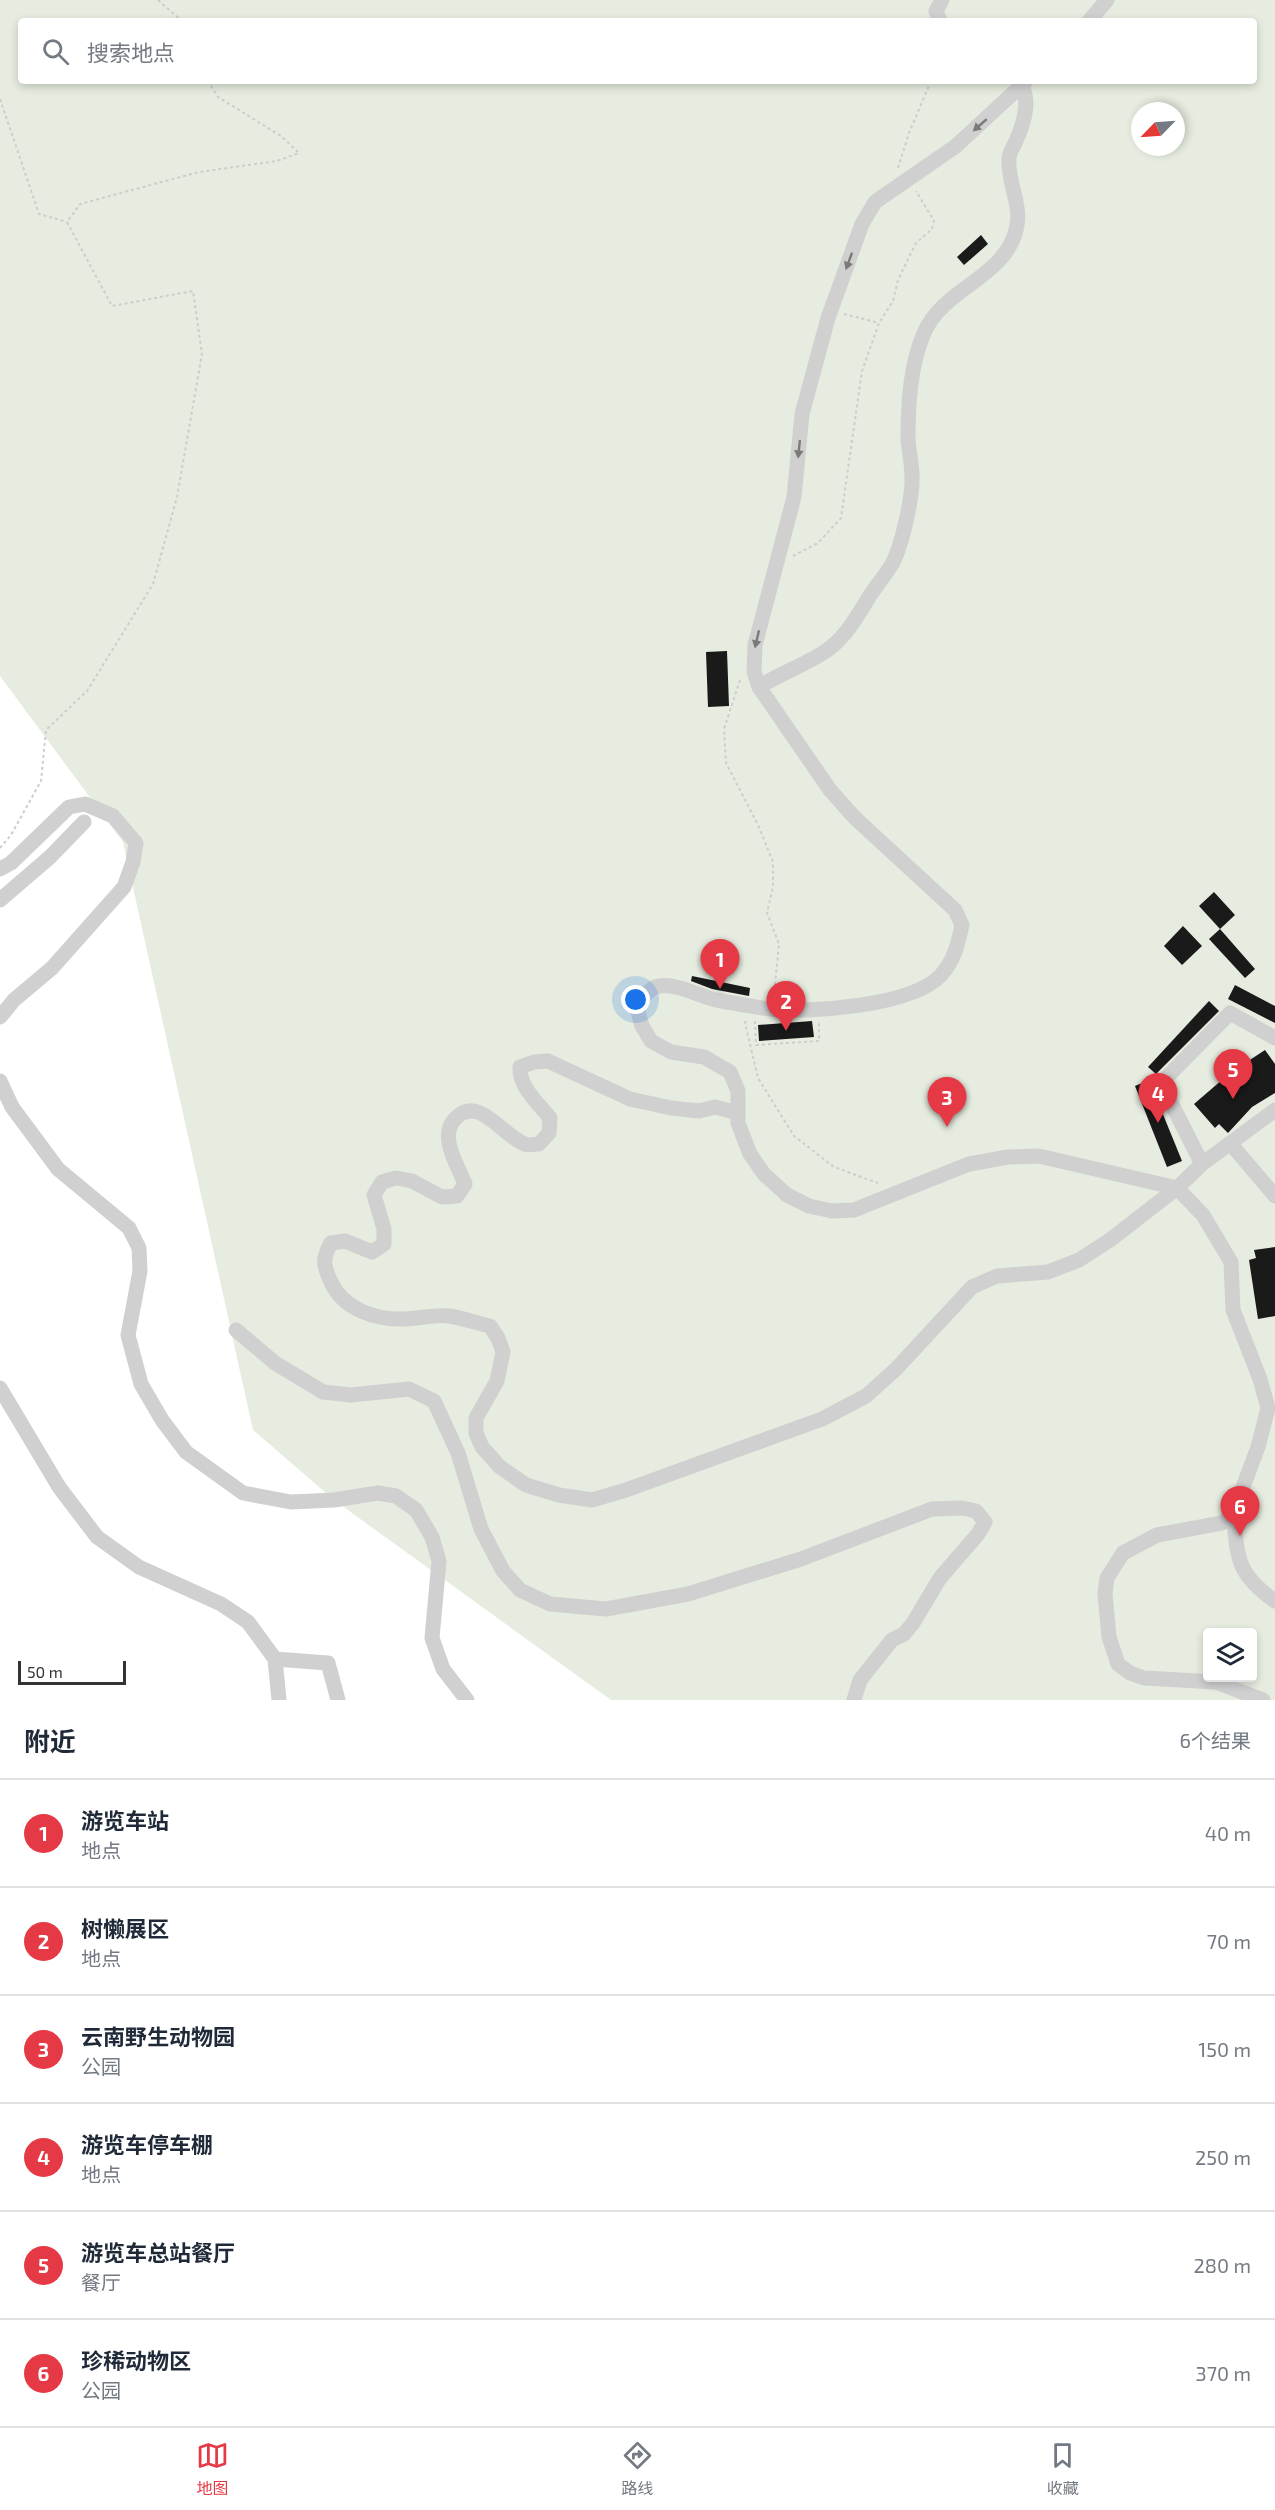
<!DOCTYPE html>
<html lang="zh">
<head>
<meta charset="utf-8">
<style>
	:root { --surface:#fff; --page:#f6f6f7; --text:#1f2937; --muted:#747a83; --line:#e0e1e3; --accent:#e63946 }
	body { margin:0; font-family:"Exo 2","Noto Sans SC",sans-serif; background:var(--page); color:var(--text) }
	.controls { position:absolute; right:18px; bottom:18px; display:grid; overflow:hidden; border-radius:6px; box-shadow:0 3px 9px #0003 }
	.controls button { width:54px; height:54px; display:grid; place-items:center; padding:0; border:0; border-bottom:2px solid var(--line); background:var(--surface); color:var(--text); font:30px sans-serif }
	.compass { position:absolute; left:1131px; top:102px; width:54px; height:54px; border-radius:50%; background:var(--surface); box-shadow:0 3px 9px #0003; rotate:245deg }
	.scale { position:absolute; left:18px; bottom:15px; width:108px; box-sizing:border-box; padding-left:6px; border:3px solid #333; border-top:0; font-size:16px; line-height:21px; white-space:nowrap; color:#333; -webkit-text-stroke:4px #fff; paint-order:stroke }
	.you { position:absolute; left:636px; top:1000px; width:21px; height:21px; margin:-15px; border:4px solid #fff; border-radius:50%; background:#1a73e8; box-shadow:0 0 0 9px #1a73e833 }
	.badge { display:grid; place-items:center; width:39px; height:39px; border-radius:50%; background:var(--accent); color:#fff; font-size:20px; font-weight:700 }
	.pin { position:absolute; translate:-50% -50px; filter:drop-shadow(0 2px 3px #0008) }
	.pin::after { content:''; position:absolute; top:32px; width:21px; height:18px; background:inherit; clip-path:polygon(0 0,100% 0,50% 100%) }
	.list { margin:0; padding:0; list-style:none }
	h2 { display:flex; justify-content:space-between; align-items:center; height:78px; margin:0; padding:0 24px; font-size:26px }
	h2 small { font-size:20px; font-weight:400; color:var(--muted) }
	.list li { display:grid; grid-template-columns:39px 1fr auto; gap:18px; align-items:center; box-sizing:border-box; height:108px; padding:0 24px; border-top:2px solid var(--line) }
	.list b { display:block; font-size:22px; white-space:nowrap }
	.list p { margin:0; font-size:20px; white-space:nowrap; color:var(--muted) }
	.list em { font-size:20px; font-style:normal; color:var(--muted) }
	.icon { flex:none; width:33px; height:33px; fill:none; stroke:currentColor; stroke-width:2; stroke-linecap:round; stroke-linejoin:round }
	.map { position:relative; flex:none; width:1275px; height:1700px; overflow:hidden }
	.search { position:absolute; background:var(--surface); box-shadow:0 3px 9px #0003; left:18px; right:18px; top:18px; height:66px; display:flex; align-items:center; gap:15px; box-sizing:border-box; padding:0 21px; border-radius:6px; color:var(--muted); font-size:22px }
	.sheet { height:726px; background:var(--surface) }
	nav { display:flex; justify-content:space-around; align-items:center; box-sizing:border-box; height:84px; border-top:2px solid var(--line); background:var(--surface); font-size:16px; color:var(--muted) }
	nav a { display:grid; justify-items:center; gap:3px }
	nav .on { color:var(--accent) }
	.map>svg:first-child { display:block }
</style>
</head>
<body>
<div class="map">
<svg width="1275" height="1700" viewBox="0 0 1275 1700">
	<rect width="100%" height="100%" fill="#fff"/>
	<path fill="#e6ecdf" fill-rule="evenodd" d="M0,0H1275V1700H611L334,1500L253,1430L123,842L0,676ZM21,21H1254V81H21ZM1140,111H1176V147H1140ZM1208,1632H1252V1678H1208Z"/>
	<g fill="#1a1a1a">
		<path d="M981,235L988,244L964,265L957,257Z"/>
		<path d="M727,651L729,706L708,707L706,652Z"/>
		<path d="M1214,892L1235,915L1220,929L1199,906Z"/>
		<path d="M1183,926L1202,946L1182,965L1164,946Z"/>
		<path d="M1220,929L1255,969L1245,978L1209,939Z"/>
		<path d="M692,976L750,988L749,996L712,989L691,981Z"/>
		<path d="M1235,985L1275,1006V1023L1228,999Z"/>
		<path d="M1209,1001L1219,1011L1156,1074L1148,1067Z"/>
		<path d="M812,1021L814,1037L759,1041L758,1025Z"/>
		<path d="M1265,1050L1275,1064V1093L1252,1107L1228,1133L1219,1124L1215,1128L1194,1104L1230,1073Z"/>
		<path d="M1149,1080L1182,1161L1167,1167L1135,1086Z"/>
		<path d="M1275,1247V1316L1258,1319L1249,1260L1256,1258L1254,1250Z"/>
	</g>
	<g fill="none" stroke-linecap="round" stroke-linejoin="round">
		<g stroke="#cdcdcd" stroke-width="2" stroke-dasharray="3 3" stroke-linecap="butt">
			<path d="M158,0L182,21"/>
			<path d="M0,99L39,214L67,222"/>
			<path d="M898,168L909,133L931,81"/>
			<path d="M844,314L879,323"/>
			<path d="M793,556L818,543L841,518L862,371L879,323L893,301L898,280L916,243L932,229L934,221L916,191"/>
			<path d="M740,680L724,729L726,763L758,825L773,862V887L767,913L779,944L774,994"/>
			<path d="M0,848L11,835L41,781L46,730L87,691L153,584L177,497L202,354L193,291L112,306L67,222L80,204L199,172L277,161L299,153L281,136L218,97L208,81"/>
			<path d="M746,1021L745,1023L758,1078L794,1136L834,1167L878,1183"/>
			<path d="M755,1021L756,1045L819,1041V1023"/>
		</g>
		<g stroke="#d0d0d0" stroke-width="15">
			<path d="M940,21L936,11L942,0"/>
			<path d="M1089,21L1107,0"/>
			<path d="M1026,81L956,146L875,202L862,224L828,318L802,414L794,497L755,645L754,672L759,687L830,790L855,818L955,910L962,925C958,944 954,961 941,975C913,1006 810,1013 770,1009C752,1007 734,1003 716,1000C699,996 677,983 659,986C648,988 642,1000 637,1008L642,1026L651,1041L671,1052L704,1057L730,1072L738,1091V1123L750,1154L764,1174L787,1195L809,1206L832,1211L854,1210L969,1164L1008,1157L1039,1156L1177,1188L1203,1215L1231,1262L1233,1310L1260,1379L1268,1408L1258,1447L1233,1514L1222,1523L1157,1535L1123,1553L1107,1578L1105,1594L1109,1637L1118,1664L1130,1673L1144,1678L1216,1682L1263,1700"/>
			<path d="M759,687C782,672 809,664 830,648C848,634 859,613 871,594C878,584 886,574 892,564C902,546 913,496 912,476C912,464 909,452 908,440C908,405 910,365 924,333C943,287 1009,277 1017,225C1021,204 1007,180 1009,158C1009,153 1014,146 1016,141C1024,123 1032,99 1019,81"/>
			<path d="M0,869L11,863L69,807L85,804L113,816L136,843L133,862L124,887L52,968L14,1000L0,1017"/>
			<path d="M0,900L50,857L84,822"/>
			<path d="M0,1081L12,1107L58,1169L129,1228L139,1248L140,1271L128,1335L141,1384L162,1420L186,1452L243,1493L291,1502L334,1500L378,1493L396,1496L416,1510L432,1537L439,1561L432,1638L443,1669L467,1700"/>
			<path d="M738,1113L715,1107L699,1111L671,1108L630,1099L548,1061L534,1062L520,1067C519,1087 538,1103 550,1118L549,1133L539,1144C535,1144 528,1146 525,1144C503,1137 478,1092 454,1120C439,1137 458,1166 465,1184L457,1196L442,1197L412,1181L396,1178L382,1182L374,1195L384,1229V1244L372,1252L345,1241L331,1243C322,1259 323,1265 331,1282C343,1309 375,1320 404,1319C418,1319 435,1314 449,1316C463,1318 476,1323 490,1326L498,1338L503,1352L497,1381L476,1418V1433L482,1447L500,1467L526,1485L559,1495L592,1500L626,1490L822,1419L866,1396L896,1369L972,1287L997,1276L1048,1272L1079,1260L1110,1240L1177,1188L1202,1164L1275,1110"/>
			<path d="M1230,1143L1275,1196"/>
			<path d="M1202,1164L1161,1083L1230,1013L1275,1038"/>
			<path d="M236,1330L275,1363L323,1392L351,1395L409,1389L434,1401L458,1453L481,1529L503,1571L520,1590L550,1604L606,1609L688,1594L801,1559L932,1509L962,1508L976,1511L985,1522L978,1534L940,1578L913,1623L904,1634L892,1640L860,1680L854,1700"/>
			<path d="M0,1388L59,1487L97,1537L139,1567L221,1604L248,1622L275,1659L279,1700"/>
			<path d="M1233,1514C1238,1558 1236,1574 1275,1601"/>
			<path d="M275,1659L328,1663L338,1700"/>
		</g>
	</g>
	<defs><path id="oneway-solid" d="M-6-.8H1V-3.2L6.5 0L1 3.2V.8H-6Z" transform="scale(1.5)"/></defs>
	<g fill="#7a7a7a">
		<use href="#oneway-solid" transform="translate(980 125) rotate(139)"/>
		<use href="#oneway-solid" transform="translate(849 261) rotate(110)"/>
		<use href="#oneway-solid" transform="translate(799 449) rotate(96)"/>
		<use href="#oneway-solid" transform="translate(757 639) rotate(103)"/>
	</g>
</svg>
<div class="controls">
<button><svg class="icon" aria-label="layers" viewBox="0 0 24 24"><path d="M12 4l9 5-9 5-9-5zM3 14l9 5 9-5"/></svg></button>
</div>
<svg class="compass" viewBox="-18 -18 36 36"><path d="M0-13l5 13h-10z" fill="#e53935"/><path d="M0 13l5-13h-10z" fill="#747a83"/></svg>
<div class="scale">50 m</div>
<div class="you"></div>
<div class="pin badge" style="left:720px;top:989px">1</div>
<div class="pin badge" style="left:786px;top:1031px">2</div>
<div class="pin badge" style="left:947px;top:1127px">3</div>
<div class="pin badge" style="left:1158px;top:1123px">4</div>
<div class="pin badge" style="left:1233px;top:1099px">5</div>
<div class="pin badge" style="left:1240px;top:1536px">6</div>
<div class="search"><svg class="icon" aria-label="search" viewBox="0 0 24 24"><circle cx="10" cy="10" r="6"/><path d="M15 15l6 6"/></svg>搜索地点</div>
</div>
<section class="sheet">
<h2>附近<small>6个结果</small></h2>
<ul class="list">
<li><span class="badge">1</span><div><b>游览车站</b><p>地点</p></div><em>40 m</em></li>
<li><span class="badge">2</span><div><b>树懒展区</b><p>地点</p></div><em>70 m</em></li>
<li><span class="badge">3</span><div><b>云南野生动物园</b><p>公园</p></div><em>150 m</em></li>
<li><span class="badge">4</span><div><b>游览车停车棚</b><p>地点</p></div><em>250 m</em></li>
<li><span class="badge">5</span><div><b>游览车总站餐厅</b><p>餐厅</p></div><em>280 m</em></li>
<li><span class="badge">6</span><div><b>珍稀动物区</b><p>公园</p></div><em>370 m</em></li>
</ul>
</section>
<nav>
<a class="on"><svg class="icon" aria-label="map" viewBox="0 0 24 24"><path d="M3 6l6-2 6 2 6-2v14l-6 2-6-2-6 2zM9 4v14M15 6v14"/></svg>地图</a>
<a><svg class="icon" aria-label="directions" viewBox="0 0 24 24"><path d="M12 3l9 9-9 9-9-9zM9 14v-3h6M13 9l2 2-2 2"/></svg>路线</a>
<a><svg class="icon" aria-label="saved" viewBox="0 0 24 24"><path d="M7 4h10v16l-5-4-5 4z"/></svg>收藏</a>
</nav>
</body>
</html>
